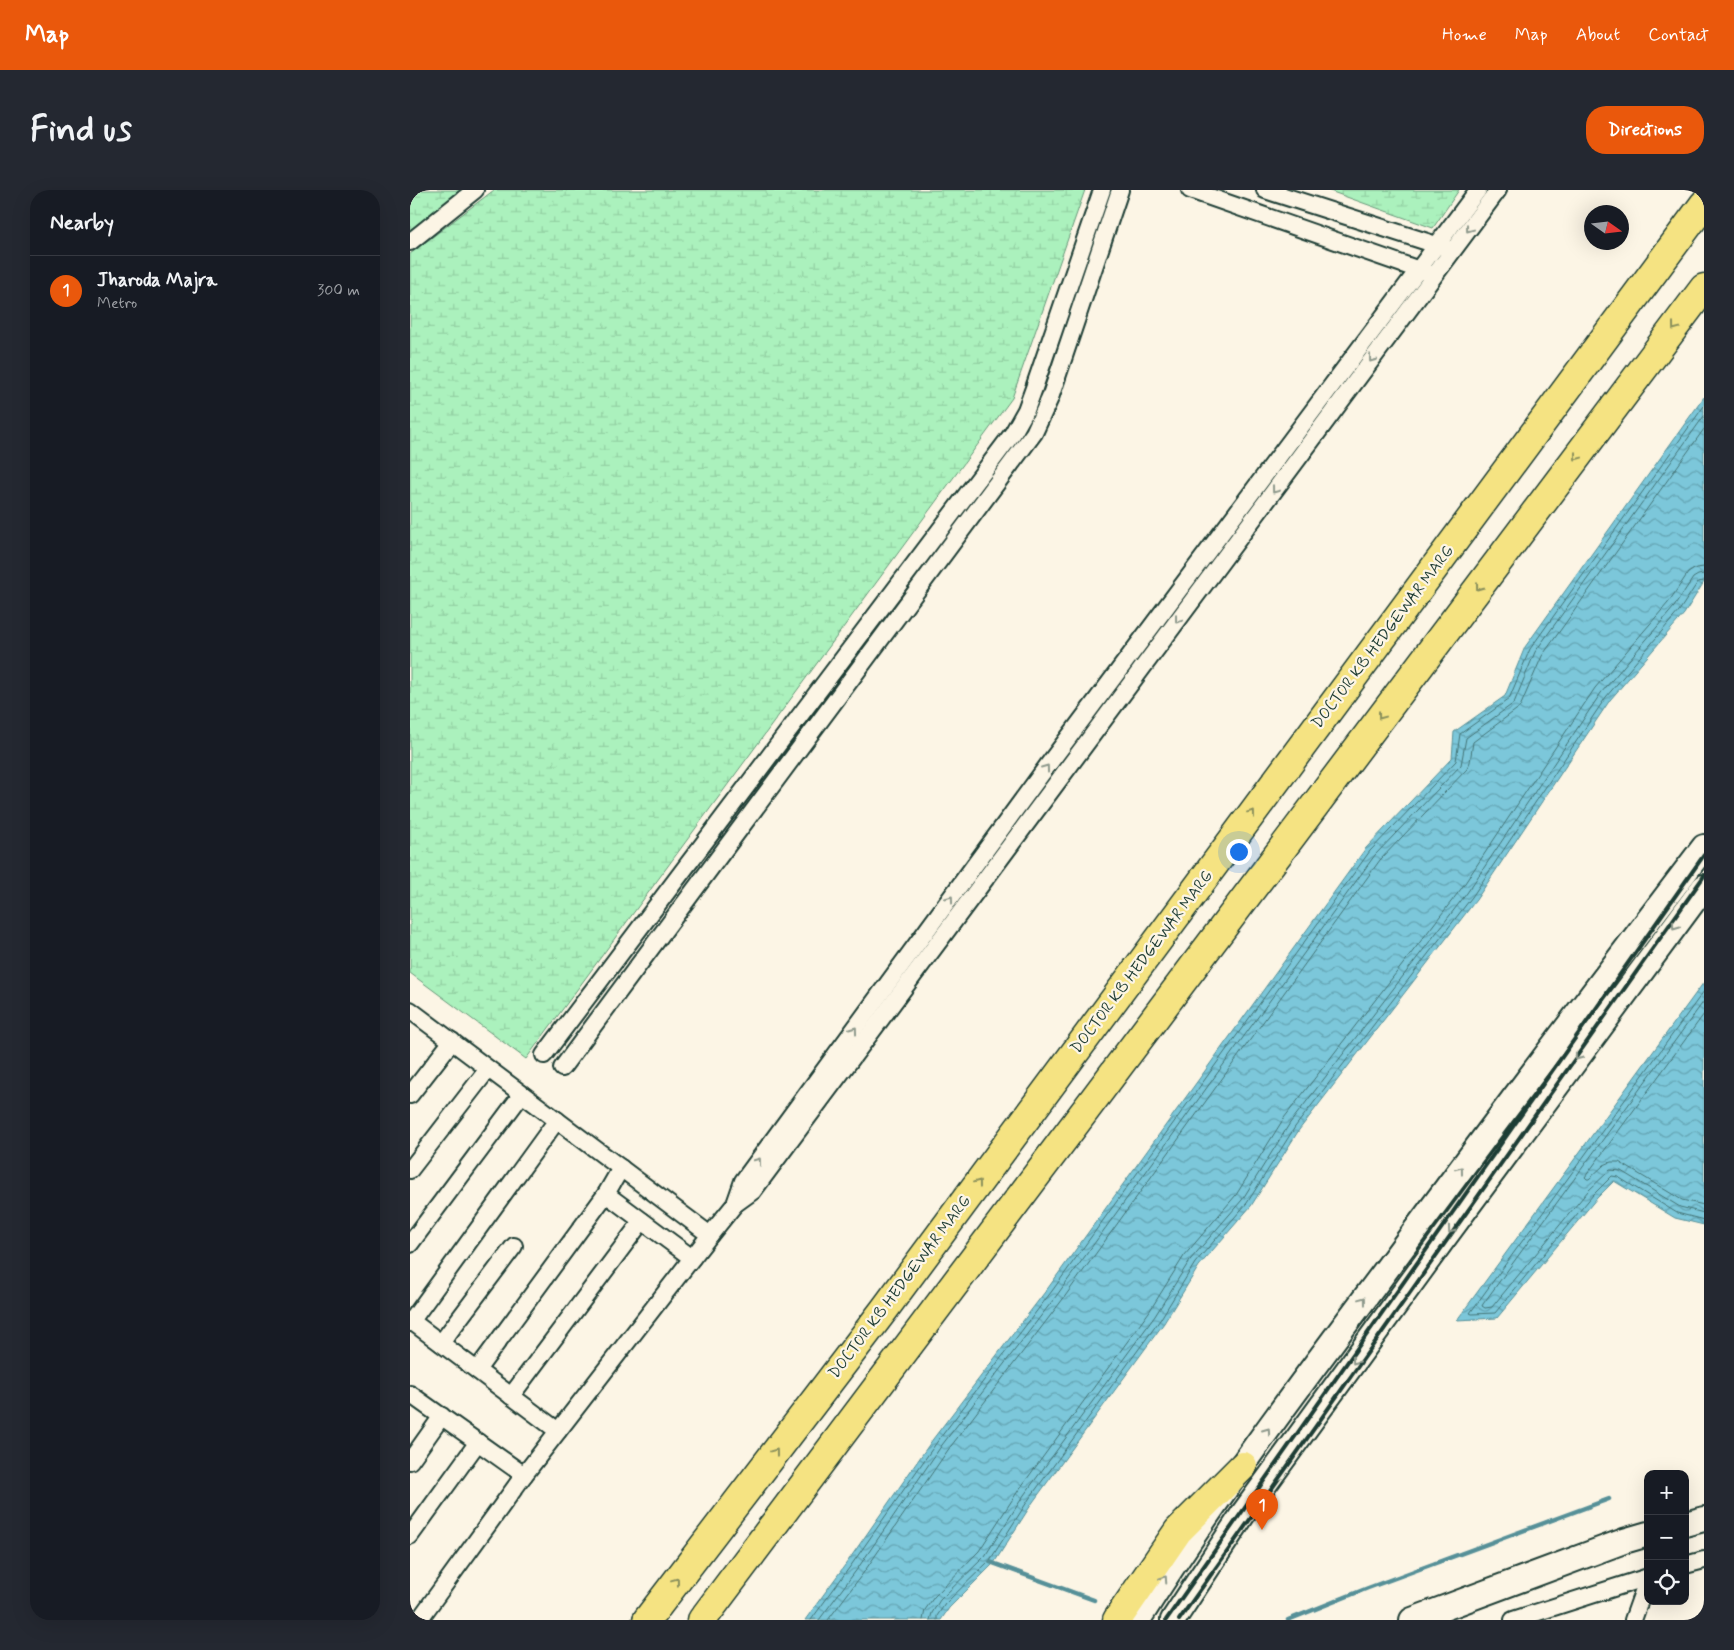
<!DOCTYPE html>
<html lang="en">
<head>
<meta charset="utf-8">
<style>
	:root { --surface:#171b24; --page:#242831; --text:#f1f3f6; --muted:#9ea1a6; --line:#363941; --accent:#ea580c }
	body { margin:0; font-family:Mynerve,sans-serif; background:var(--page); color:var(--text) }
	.controls { position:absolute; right:15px; bottom:15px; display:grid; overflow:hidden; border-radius:10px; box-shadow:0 5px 20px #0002 }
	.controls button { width:45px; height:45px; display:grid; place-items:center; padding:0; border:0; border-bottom:1px solid var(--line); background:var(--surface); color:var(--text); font:25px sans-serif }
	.compass { position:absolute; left:1174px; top:15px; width:45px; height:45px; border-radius:50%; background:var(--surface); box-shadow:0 5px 20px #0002; rotate:104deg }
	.you { position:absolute; left:828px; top:661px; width:18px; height:18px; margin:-12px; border:4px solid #fff; border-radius:50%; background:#1a73e8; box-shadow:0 0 0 8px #1a73e833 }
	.badge { display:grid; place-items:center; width:32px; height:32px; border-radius:50%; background:var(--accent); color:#fff; font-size:16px; font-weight:700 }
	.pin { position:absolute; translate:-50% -41px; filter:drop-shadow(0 1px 2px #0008) }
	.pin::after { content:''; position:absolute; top:26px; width:18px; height:15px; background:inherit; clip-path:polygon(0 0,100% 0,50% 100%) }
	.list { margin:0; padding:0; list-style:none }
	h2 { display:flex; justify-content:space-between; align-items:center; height:65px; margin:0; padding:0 20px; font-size:21px }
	h2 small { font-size:16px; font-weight:400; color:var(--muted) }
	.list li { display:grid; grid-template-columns:32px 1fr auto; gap:15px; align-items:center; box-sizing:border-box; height:70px; padding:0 20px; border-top:1px solid var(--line) }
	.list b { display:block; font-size:19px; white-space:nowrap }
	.list p { margin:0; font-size:16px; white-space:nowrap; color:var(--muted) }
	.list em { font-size:16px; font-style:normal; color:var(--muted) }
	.icon { flex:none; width:28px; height:28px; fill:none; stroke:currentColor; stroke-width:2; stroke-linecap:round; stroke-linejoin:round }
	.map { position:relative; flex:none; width:1294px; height:1430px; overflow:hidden; border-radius:20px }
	header { display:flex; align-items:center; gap:30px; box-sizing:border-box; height:70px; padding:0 25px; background:var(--accent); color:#fff }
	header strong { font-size:24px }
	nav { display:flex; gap:28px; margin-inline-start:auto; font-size:18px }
	.intro { display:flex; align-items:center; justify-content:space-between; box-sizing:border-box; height:120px; padding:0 30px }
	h1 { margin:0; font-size:35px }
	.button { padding:12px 22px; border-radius:20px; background:var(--accent); color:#fff; font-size:18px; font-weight:700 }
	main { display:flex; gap:30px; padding:0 30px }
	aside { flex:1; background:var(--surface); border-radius:20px; box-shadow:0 5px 20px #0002 }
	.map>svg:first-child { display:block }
</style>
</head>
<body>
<header>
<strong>Map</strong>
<nav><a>Home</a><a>Map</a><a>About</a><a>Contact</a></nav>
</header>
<div class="intro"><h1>Find us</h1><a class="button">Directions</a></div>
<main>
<aside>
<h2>Nearby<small></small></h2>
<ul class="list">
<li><span class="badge">1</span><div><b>Jharoda Majra</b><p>Metro</p></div><em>300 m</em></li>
</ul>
</aside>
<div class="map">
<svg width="1294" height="1430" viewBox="0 0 1294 1430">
	<defs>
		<pattern id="wetland-marsh" width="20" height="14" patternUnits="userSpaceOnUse" patternTransform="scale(1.25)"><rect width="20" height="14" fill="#abf1bd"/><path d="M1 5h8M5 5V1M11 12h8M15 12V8" fill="none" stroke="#93d0a3"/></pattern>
		<pattern id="water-waves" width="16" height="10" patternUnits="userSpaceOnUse" patternTransform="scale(1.25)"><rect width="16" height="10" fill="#7bc7da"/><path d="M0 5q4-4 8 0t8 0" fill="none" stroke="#64a3b2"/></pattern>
	</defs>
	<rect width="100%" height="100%" fill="#fcf5e5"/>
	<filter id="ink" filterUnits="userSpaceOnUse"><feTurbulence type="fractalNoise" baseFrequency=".02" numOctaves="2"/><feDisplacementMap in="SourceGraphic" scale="10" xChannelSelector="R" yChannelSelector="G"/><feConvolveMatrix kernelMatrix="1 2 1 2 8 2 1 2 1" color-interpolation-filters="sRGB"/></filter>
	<g filter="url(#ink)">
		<g fill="url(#wetland-marsh)" stroke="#659778">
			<path d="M0,0H51L0,40Z"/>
			<path d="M84,0H675L602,208L116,869L0,783V64Z"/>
			<path d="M917,0H1049L1023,38Z"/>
		</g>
		<g fill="url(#water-waves)" stroke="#569098">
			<path d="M1294,207V392L1274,424L1200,510L1066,710L889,940L841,1016L789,1076L754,1133L623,1312L584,1373L539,1418L531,1430H395L438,1371L523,1249L638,1098L956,658L1042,568L1044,542L1095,506L1115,457Z"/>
			<path d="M1294,792V1035L1265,1028L1204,991L1187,1008L1087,1128L1047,1130Z"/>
		</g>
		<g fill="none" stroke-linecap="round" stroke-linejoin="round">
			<g stroke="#447476" stroke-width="1">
				<path d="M1294,801L1060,1123L1062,1124L1085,1123L1183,1005L1202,986L1208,987L1267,1023L1294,1030"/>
				<path d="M1294,811L1073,1114L1072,1116L1075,1118L1082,1117L1178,1001L1200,980L1211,981L1270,1017L1294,1023"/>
				<path d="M1294,824L1175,987L1177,989H1179L1194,975L1201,972H1209L1272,1010L1294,1015"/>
				<path d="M401,1430L442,1374L527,1252L642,1101L960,661L1046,571L1050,544L1099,509L1120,459L1294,216"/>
				<path d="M409,1430L448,1378L532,1255L647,1105L965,665L1051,575L1056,548L1104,513L1125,462L1294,226"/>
				<path d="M418,1430L454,1382L538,1260L653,1109L970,670L1057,579L1060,572L1063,552L1110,517L1132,466L1294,239"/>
				<path d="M513,1430L515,1420L524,1407L569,1361L608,1301L739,1122L774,1066L826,1005L874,928L1051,699L1185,498L1258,413L1278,383L1286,378L1294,377"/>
				<path d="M520,1430L522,1423L530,1410L575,1366L614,1305L745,1126L780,1070L832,1010L880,933L1057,703L1191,503L1264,417L1283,388L1288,385L1294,384"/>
				<path d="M527,1430V1426L535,1414L580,1370L619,1309L750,1130L785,1073L837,1013L885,937L1062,707L1196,507L1269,421L1288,392L1294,391"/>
			</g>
			<g stroke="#569098" stroke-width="4.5">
				<path d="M580,1372L684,1410"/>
				<path d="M878,1430L958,1398L1199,1309"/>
			</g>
			<defs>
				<g id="street">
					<path d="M780,0L1018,83"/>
					<path d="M855,0L1036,58"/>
					<path d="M0,52L65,0"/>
					<path d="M0,820L300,1045"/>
					<path d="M134,865L603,243L616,220L624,198L692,0"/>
					<path d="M152,878L624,243L640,208L710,0"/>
					<path d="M0,905L42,851"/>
					<path d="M0,980L78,879"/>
					<path d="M196,1004L282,1068"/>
					<path d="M325,1014L333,991L638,575L1068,0"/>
					<path d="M0,1054L112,904"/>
					<path d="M0,1130L148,1241"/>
					<path d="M0,1133L147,930"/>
					<path d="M31,1153L104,1056"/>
					<path d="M67,1180L196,1004L211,978"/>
					<path d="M0,1204L114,1285"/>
					<path d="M101,1206L232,1031"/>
					<path d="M0,1271L32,1226"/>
					<path d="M0,1346L68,1252"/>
					<path d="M1275,1375L1294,1370"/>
					<path d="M9,1430L114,1285L300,1045L325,1014L343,1001L1088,0"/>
					<path d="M1103,1430L1238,1387"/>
					<path d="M1223,1430L1238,1388"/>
				</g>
				<g id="secondary">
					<path d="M1275,1334L1294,1329"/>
					<path d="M728,1430C802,1312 886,1200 970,1088C1077,943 1185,800 1294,657"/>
					<path d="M763,1430L833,1324L1031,1052L1294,697"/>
					<path d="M1002,1430L1214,1351L1238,1344"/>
				</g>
				<g id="highway">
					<path d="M237,1430L474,1120L1294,14"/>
					<path d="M292,1430L1294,98"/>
					<path d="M707,1430L768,1341L833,1276"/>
				</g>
			</defs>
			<use href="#street" stroke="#1f3d34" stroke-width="20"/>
			<use href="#secondary" stroke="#1f3d34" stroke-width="28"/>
			<use href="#highway" stroke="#1f3d34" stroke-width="31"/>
			<use href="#street" stroke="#fcf5e5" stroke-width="16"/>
			<use href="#secondary" stroke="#fcf5e5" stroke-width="24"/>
			<use href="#highway" stroke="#f5e382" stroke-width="28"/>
			<g stroke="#1f3d34" stroke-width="4">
				<path d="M756,1430L1294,665"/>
				<path d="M769,1430L1294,686"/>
			</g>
		</g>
		<defs><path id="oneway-chevron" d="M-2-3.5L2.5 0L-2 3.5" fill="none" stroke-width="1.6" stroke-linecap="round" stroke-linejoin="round" transform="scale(1.25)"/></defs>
		<g stroke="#8e998c">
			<use href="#oneway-chevron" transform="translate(1059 39) rotate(127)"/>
			<use href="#oneway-chevron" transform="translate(962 169) rotate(127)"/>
			<use href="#oneway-chevron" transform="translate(865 300) rotate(127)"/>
			<use href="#oneway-chevron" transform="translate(768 430) rotate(127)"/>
			<use href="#oneway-chevron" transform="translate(636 578) rotate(-54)"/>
			<use href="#oneway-chevron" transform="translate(540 709) rotate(-54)"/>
			<use href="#oneway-chevron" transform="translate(1265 736) rotate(126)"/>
			<use href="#oneway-chevron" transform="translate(444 840) rotate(-54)"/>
			<use href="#oneway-chevron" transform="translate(1168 867) rotate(126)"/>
			<use href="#oneway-chevron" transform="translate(348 971) rotate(-54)"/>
			<use href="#oneway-chevron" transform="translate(1050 980) rotate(-53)"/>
			<use href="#oneway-chevron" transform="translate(1041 1040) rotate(126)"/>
			<use href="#oneway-chevron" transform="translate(953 1110) rotate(-53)"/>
			<use href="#oneway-chevron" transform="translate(945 1171) rotate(126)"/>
			<use href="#oneway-chevron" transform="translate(857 1241) rotate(-55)"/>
			<use href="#oneway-chevron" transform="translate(754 1389) rotate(-56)"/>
		</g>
		<g stroke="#8a905b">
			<use href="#oneway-chevron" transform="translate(1265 137) rotate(127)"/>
			<use href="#oneway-chevron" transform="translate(1167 267) rotate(127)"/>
			<use href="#oneway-chevron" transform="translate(1069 397) rotate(127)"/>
			<use href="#oneway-chevron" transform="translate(971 526) rotate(127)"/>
			<use href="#oneway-chevron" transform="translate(842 623) rotate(-53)"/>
			<use href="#oneway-chevron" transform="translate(568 993) rotate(-53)"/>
			<use href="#oneway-chevron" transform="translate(365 1262) rotate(-53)"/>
			<use href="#oneway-chevron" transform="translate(266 1391) rotate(-53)"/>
		</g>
	</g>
	<g text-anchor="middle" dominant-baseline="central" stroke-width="4.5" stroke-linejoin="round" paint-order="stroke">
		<g font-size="16" fill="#1f3d34" stroke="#fcf5e5">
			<text transform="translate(973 447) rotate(-53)">DOCTOR KB HEDGEWAR MARG</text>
			<text transform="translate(732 772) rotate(-53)">DOCTOR KB HEDGEWAR MARG</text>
			<text transform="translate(490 1097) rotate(-53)">DOCTOR KB HEDGEWAR MARG</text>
		</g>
	</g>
</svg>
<div class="controls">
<button>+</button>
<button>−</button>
<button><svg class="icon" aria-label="locate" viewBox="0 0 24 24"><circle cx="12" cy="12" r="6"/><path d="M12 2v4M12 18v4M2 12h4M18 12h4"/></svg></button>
</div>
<svg class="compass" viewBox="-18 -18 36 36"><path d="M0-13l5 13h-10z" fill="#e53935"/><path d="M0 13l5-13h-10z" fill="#9ea1a6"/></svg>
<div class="you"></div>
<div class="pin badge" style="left:852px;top:1340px">1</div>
</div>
</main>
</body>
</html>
